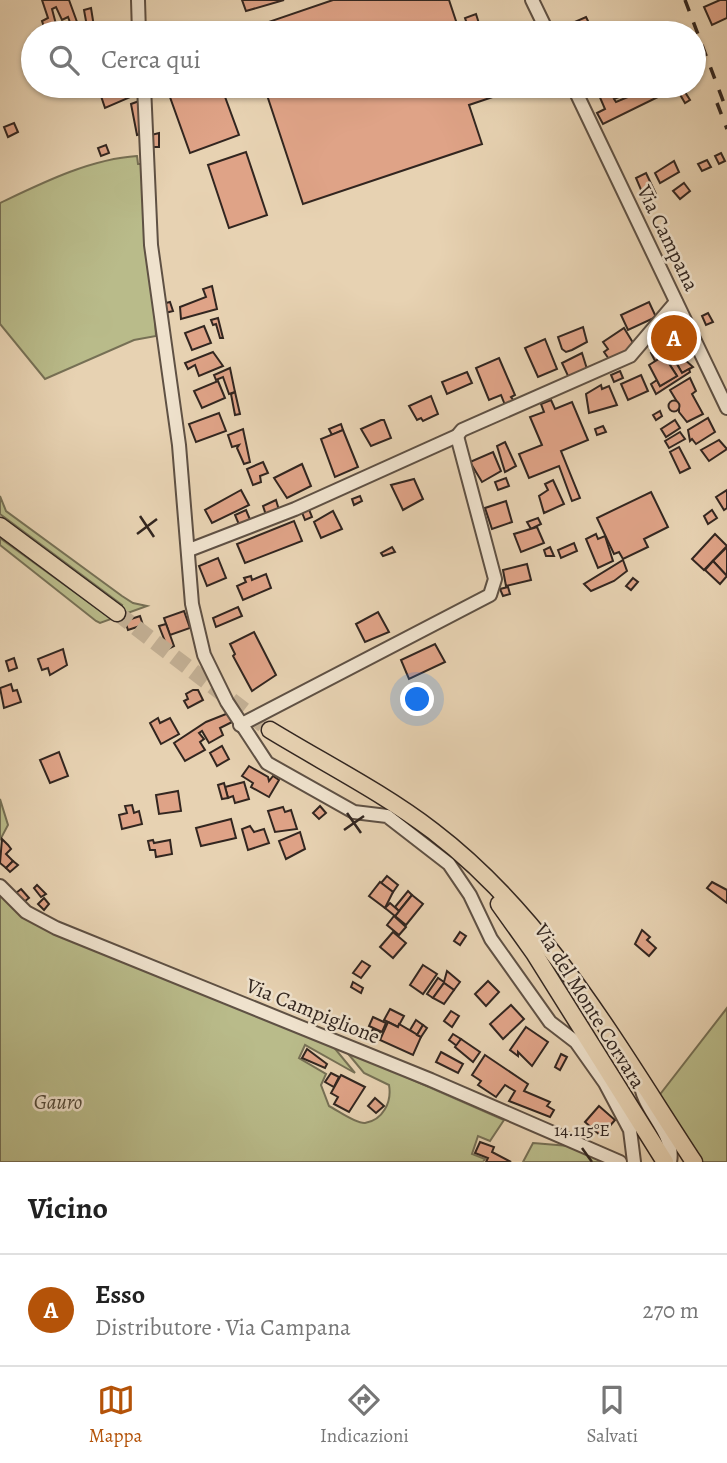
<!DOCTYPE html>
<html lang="it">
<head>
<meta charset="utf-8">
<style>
	:root { --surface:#fff; --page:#f6f6f6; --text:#222; --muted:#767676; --line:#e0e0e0; --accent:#b45309 }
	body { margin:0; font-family:Alegreya,serif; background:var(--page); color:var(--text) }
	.you { position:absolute; left:418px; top:700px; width:24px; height:24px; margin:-18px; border:5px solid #fff; border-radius:50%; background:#1a73e8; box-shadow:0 0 0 10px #1a73e833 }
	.badge { display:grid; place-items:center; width:46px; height:46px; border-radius:50%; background:var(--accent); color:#fff; font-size:23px; font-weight:700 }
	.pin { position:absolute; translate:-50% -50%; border:4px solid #fff; box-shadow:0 2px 7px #0006 }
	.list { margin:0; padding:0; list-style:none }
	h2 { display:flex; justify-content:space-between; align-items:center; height:91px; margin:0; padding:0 28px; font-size:30px }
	h2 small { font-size:23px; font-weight:400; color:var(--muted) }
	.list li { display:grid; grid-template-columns:46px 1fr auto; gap:21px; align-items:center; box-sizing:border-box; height:112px; padding:0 28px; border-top:2px solid var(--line) }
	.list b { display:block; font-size:26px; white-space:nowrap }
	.list p { margin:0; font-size:23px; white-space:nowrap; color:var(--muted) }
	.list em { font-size:23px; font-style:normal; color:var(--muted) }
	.icon { flex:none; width:38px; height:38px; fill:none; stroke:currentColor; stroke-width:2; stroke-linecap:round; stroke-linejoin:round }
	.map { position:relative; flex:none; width:727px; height:1162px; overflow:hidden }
	.search { position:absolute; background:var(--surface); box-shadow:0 2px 5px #0004; left:21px; right:21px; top:21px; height:77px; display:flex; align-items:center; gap:18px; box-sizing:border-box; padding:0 24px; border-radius:38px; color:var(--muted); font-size:26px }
	.sheet { height:203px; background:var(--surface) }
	nav { display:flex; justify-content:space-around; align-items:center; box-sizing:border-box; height:98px; border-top:2px solid var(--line); background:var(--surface); font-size:19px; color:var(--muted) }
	nav a { display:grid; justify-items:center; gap:4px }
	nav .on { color:var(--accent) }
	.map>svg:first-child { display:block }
</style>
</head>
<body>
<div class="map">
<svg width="727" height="1162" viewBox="0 0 727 1162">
	<rect width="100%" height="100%" fill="#e7d2b2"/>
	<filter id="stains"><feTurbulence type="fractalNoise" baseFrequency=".00286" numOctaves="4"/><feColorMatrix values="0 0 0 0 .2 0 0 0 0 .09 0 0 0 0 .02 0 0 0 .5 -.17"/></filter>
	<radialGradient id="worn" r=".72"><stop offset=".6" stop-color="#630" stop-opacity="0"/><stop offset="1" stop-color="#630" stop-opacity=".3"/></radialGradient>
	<g fill="#b9bb8a" stroke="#767055" stroke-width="2">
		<path d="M137,156L138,164H145L156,336L134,340L45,379L0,324V203C42,183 90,159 137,156Z"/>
		<path d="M0,496L6,511L122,596L133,603L147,606L100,623L96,621L0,545V538L112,619L122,605L0,514Z"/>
		<path d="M0,799L8,825L0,840Z"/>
		<path d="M0,894L29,917L332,1045L355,1073L305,1045L299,1058L326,1074L321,1085L329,1106C337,1110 356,1124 365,1123C383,1120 392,1102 389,1085L364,1073L345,1050L504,1120L490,1141L478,1136L472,1154L485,1159L483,1162H0Z"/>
		<path d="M727,1008V1162H701L658,1097Z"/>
		<path d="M533,1143L569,1146L608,1162H523Z"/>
	</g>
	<g fill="#dfa387" stroke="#322620" stroke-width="2">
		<path d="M42,0H69L77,22L71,25L68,17L62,20L56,7L52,9L57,28L53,30L55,33H46L42,21L48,18Z"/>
		<path d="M242,0H284L246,11Z"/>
		<path d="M333,0H449L458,27L467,24L465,18L476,14L482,33H246L245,30Z"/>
		<path d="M720,0H727V18L712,25L704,7Z"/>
		<path d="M91,8L95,33H83L88,32L84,10Z"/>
		<path d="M586,17L593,31L564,33L561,28Z"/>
		<path d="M667,25L671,33H664L661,27Z"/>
		<path d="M126,86H141L142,92L105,108L101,96Z"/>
		<path d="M166,86H221L239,135L190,153Z"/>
		<path d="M264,86H477L478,89L499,86L502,94L469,105L482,144L303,204Z"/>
		<path d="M595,86H606L607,89L615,86H645L614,99L616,102L654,86H664L668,92L603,124L597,113L605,109Z"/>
		<path d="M664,86H678L679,89L669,94Z"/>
		<path d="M683,89L690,100L685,103L678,91Z"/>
		<path d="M142,100V134L137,135L131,104Z"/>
		<path d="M14,123L18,132L8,137L4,127Z"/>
		<path d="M159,133V147H151V135Z"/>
		<path d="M106,145L109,153L101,156L98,148Z"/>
		<path d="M246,152L267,215L229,228L208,165Z"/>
		<path d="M721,153L725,161L719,164L715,156Z"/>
		<path d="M707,160L711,167L702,171L698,164Z"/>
		<path d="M674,161L679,172L660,183L655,173Z"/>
		<path d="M646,173L656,194L647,204L636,178Z"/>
		<path d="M684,183L690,191L680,199L673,191Z"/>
		<path d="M212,286L217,309L181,319L180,307L206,297L203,289Z"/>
		<path d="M170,302L173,311L165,313L162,304Z"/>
		<path d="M649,302L656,317L628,330L621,315Z"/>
		<path d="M708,313L713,322L706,325L702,316Z"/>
		<path d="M218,318L223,338H220L216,324L213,325L211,320Z"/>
		<path d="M204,326L211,343L192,350L185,333Z"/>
		<path d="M675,326L681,338L670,343L665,330Z"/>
		<path d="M583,327L587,342L572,350L566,352L562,349L558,337Z"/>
		<path d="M624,328L635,346L611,362L604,352L608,349L603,342Z"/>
		<path d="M667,335L675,351L693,367L682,373L662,337Z"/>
		<path d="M657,337L663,347L666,345L682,373L689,369L690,372L656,394L651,384L657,380L660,386L677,376L666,359L655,361L651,353L659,349L654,339Z"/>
		<path d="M545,339L557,369L538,377L525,348Z"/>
		<path d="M213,352L223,366L199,376L195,365L188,369L185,363Z"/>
		<path d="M582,353L587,369L569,378L562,363Z"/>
		<path d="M662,357L666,359L677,376L660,386L649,365Z"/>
		<path d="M499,358L515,395L511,397L514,401L505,405L501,395L489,400L476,368Z"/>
		<path d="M230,368L235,392L229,394L223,377L216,380L214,375Z"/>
		<path d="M620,371L623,378L614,382L611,375Z"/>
		<path d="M467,372L472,383L447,394L442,382Z"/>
		<path d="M641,375L648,391L628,400L621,384Z"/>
		<path d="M690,378L696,391L692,394L703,414L687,422L679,412V405L670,390Z"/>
		<path d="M218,381L225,398L202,408L194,391Z"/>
		<path d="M601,385L602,389L609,386L617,405L589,413L586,394Z"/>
		<path d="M235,392L240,414L235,415L231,394Z"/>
		<path d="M431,396L438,414L423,421L421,418L417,420L409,406Z"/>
		<path d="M551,400L555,409L572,402L588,440L561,451L580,498L572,501L559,466L529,478L519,454L542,445L530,417L544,412L541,404Z"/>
		<circle cx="674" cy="406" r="5.5"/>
		<path d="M660,411L662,416L656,420L653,415Z"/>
		<path d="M219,413L226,431L196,442L189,424Z"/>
		<path d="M708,418L715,432L696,444L692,439L690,441L688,430Z"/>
		<path d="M381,420H384L391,438L371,446L361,429Z"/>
		<path d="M675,420L680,428L666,437L661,429Z"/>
		<path d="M341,424L343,430L332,435L329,429Z"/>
		<path d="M603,426L606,432L597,435L595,429Z"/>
		<path d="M243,429L250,462L244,464L237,448L239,445L232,447L228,435Z"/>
		<path d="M343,430L358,467L335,477L321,439Z"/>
		<path d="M680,432L685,439L669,448L665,441Z"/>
		<path d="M719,440L727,449L709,461L701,450Z"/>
		<path d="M505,442L516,466L505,472L497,446Z"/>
		<path d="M679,447L690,468L680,473L670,452Z"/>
		<path d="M493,452L501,471L482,482L470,462Z"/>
		<path d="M263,462L268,473L260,476L261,482L253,485L247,469Z"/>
		<path d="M302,464L311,486L287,498L274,478Z"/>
		<path d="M506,478L509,486L498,490L495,482Z"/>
		<path d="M414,479L423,499L403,510L391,485Z"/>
		<path d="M553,480L564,504L544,513L539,496L548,490L545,484Z"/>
		<path d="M241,490L249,505L212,523L205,510Z"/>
		<path d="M727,490V508L724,510L716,497Z"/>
		<path d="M651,492L668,527L644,539L648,547L623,559L619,552L614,554L597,518Z"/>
		<path d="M360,496L362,501L354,505L352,499Z"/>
		<path d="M276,500L279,510L266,515L263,506Z"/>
		<path d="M506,501L512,522L492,529L485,508Z"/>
		<path d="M308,507L312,517L305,520L301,510Z"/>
		<path d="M246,510L251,522L240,527L235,515Z"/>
		<path d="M712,510L717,518L708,524L704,516Z"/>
		<path d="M333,511L342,529L321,538L314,522Z"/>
		<path d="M538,518L541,524L531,529L527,522Z"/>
		<path d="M294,521L302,541L245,563L237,544Z"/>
		<path d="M537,527L544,543L521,552L514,534Z"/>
		<path d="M596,534L598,539L605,536L613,561L598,568L586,539Z"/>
		<path d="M715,534L727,546L704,570L692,559Z"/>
		<path d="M574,543L577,551L561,558L558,550Z"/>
		<path d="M392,547L395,552L383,556L381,553Z"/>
		<path d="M550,547L554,556H546L544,550Z"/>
		<path d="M726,548L727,549V576L713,561Z"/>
		<path d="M218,558L226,578L207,586L199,566Z"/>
		<path d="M623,560L627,571L614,581L591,591L584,584Z"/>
		<path d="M713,561L727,576L720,584L705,570Z"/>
		<path d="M527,564L531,580L506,586L503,570Z"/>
		<path d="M266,574L271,588L243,600L237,586L246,582L244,578L251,576L252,580Z"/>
		<path d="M633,578L638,582L631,590L626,586Z"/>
		<path d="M508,587L510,594L503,596L500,589Z"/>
		<path d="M238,607L242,616L216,627L213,618Z"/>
		<path d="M184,611L190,628L170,635L164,618Z"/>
		<path d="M378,612L389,632L365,642L356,624Z"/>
		<path d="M140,616L143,625L128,630L125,621Z"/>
		<path d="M166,624L174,646L168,649L159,626Z"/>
		<path d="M254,632L276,675L252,691L233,656L235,654L230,644Z"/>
		<path d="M435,644L445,662L409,679L401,660Z"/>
		<path d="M63,649L67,665L50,675L48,668L42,670L38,659Z"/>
		<path d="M14,658L17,668L9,671L6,661Z"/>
		<path d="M11,684L13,691L17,690L21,702L4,708L0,688Z"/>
		<path d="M193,690H198L203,700L188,708L184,701L188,699L186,694Z"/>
		<path d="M231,712L236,720L220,728L223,735L209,743L202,731L199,733L204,739L200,742L205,750L185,761L174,743L206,722Z"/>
		<path d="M158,718L160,723L170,718L179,734L161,744L150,723Z"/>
		<path d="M222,746L229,759L217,766L210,753Z"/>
		<path d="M59,752L68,776L50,783L40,760Z"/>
		<path d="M249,766L268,777L269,781L273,776L279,780L269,797L251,787L253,783L242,776Z"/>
		<path d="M244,782L249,799L235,803L233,796L228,798L225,787Z"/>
		<path d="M224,783L228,798L222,799L218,785Z"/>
		<path d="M178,791L181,811L159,814L156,795Z"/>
		<path d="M132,805L134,813L139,811L142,824L122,829L119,815L127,813L125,806Z"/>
		<path d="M320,806L326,813L319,819L313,813Z"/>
		<path d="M283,807L285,812L291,810L297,829L275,832L268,811Z"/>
		<path d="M231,819L236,838L201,846L196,828Z"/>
		<path d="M250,826L254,832L264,829L269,843L248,850L242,829Z"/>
		<path d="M300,832L305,849L286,859L279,841Z"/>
		<path d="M2,839L8,845L11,849L6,854L13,861L6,868L0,863Z"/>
		<path d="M153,840L154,843L170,840L172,854L156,857L155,850H150L148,841Z"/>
		<path d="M13,861L18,865L10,872L6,868Z"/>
		<path d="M387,876L398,885L393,892L381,883Z"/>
		<path d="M380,882L393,892L385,908L369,896Z"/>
		<path d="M712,882L727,890V903L707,888Z"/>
		<path d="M37,885L46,894L41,897L34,888Z"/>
		<path d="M21,889L29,898L24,902L16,893Z"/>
		<path d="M408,891L412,895L399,911L395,907Z"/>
		<path d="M412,895L423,904L406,925L395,916Z"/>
		<path d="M44,898L49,904L44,910L38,904Z"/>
		<path d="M390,903L399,911L395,916L385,908Z"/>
		<path d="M394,916L406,927L399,935L387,925Z"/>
		<path d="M642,930L650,937L647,940L656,948L649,956L635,944Z"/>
		<path d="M393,932L406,943L393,958L380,947Z"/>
		<path d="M460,932L466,936L460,945L454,941Z"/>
		<path d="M362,961L370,966L361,978L353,973Z"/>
		<path d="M423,965L437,974L423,994L410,985Z"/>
		<path d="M447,971L460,982L454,990L444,983L433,998L427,994L438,978L444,982Z"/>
		<path d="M488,981L499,992L486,1006L475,994Z"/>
		<path d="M353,982L363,988L361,993L351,987Z"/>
		<path d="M444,983L454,990L444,1004L433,998Z"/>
		<path d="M511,1005L524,1019L503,1039L490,1024Z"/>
		<path d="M390,1009L404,1016L398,1027L384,1020Z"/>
		<path d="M451,1011L459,1016L452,1027L444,1021Z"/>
		<path d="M373,1017L386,1023L382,1032L369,1026Z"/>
		<path d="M416,1020L423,1025L417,1035L410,1030Z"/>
		<path d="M388,1022L398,1027L399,1024L421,1037L413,1055L380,1040Z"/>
		<path d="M423,1025L427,1028L421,1037L417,1035Z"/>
		<path d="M526,1027L548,1042L532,1066L518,1052V1056L510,1050Z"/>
		<path d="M373,1029L380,1032L377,1038L370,1035Z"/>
		<path d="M453,1034L461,1039L457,1046L449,1040Z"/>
		<path d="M461,1039L480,1052L473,1062L455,1047Z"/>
		<path d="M307,1049L327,1064L325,1068L302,1058Z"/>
		<path d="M441,1052L463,1064L458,1073L436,1062Z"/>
		<path d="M561,1054L567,1057L560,1070L555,1067Z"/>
		<path d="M485,1055L528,1084L524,1091L550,1102L547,1106L554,1110L550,1117L509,1101L515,1091L505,1085L496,1097L478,1085L481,1081L472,1075Z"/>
		<path d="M331,1073L339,1077L334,1087L325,1082Z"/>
		<path d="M341,1075L365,1087L349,1112L334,1104L338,1097L331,1093Z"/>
		<path d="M375,1098L384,1106L376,1113L368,1106Z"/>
		<path d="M599,1106L615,1120L601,1136L585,1122Z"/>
		<path d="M480,1142L494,1147L492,1152L511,1162H486L488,1158L475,1153Z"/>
	</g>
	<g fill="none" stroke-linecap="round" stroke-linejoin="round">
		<path stroke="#c3b095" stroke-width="16" stroke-dasharray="16 8" stroke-linecap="butt" d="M117,613L270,730"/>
		<defs>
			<g id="minor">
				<path d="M138,0L139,33"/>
				<path d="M532,0L548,33"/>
				<path d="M144,86L151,245L179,445L192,604L204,655L227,702L267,763L354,812L387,816L449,864L470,895L491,939L550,1022L576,1042L605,1083L630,1130L634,1162"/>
				<path d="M573,86L727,408"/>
				<path d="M189,550L295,509L457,436L462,430L630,356L676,302"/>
				<path d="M240,725L490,595L495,579L457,436"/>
				<path d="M0,886L26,912L56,928L431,1080L620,1162"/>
				<path d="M640,1079C641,1110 676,1132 670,1162"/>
			</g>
			<g id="major">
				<path d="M0,526L117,613"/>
				<path d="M270,730C324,763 382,792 433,831C546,917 617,1045 694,1162"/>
				<path d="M499,904L534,953L665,1162"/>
			</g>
		</defs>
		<use href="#minor" stroke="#5f5144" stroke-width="16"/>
		<use href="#major" stroke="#322620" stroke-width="19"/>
		<use href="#minor" stroke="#efe2cd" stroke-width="12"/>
		<use href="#major" stroke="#e7d2b2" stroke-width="16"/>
		<g stroke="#322620" stroke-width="3.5" stroke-dasharray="12 12" stroke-linecap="butt">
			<path d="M685,0L727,111"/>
			<path d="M717,103L727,129"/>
		</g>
	</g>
	<path fill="none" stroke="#322620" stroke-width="2.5" d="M140,516L154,537M137,534L157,519M347,813L361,833M344,830L364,816M582,1148L592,1162"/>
	<g text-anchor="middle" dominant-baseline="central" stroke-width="5" stroke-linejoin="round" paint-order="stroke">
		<g font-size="21" fill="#322620" stroke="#efe2cd">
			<text transform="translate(668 238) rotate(64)">Via Campana</text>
			<text transform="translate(590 1006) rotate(58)">Via del Monte Corvara</text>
			<text transform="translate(313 1011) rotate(22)">Via Campiglione</text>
		</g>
		<g font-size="21" font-style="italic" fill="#544b3a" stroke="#efe2cd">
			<text x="58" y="1102">Gauro</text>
		</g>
	</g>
	<g font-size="18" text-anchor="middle" fill="#322620" stroke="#efe2cd" stroke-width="5" stroke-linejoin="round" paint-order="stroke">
		<text x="582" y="1136">14.115°E</text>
	</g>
	<rect width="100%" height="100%" filter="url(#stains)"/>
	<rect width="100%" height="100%" fill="url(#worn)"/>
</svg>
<div class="you"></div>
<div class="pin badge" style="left:674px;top:338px">A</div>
<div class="search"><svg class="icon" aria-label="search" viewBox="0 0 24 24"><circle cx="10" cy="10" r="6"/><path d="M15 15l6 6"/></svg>Cerca qui</div>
</div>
<section class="sheet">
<h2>Vicino<small></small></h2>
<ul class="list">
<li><span class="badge">A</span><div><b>Esso</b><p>Distributore · Via Campana</p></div><em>270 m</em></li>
</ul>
</section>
<nav>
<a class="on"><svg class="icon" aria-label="map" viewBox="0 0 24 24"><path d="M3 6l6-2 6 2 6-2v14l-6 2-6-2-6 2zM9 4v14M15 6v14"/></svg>Mappa</a>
<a><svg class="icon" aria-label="directions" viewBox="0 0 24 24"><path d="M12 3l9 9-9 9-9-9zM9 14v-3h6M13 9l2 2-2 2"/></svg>Indicazioni</a>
<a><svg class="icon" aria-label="saved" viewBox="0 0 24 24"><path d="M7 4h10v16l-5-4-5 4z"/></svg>Salvati</a>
</nav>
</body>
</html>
